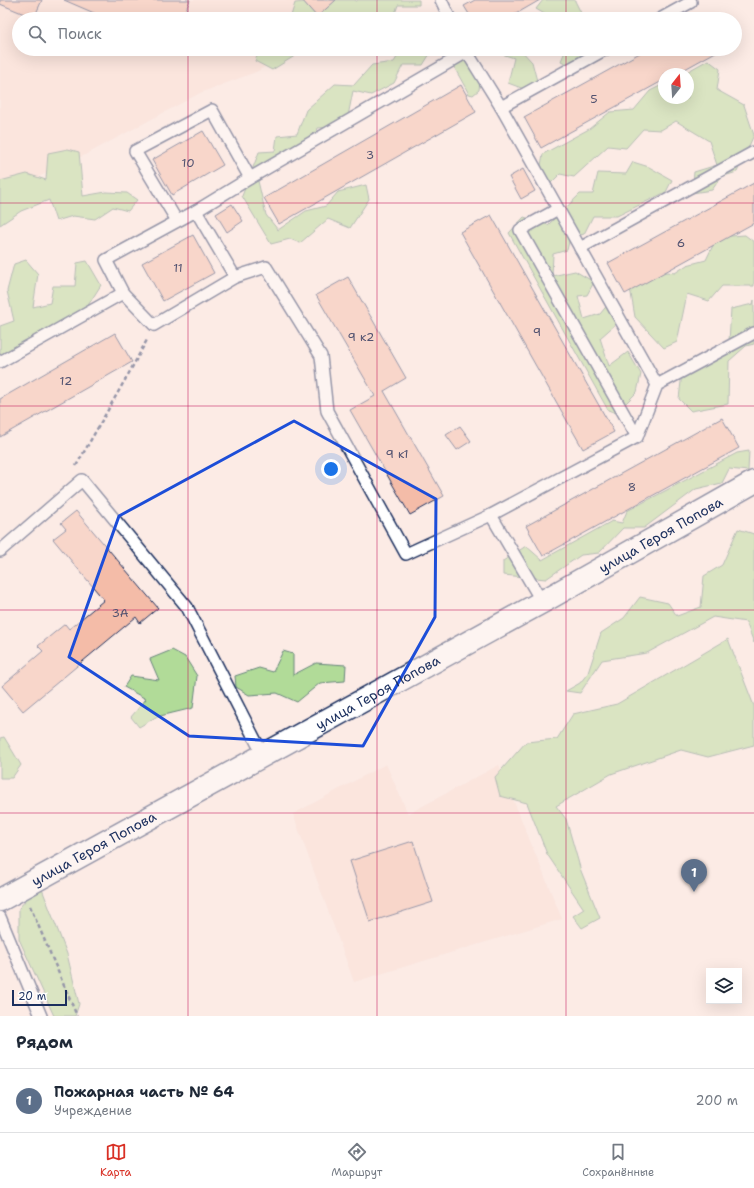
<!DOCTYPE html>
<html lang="ru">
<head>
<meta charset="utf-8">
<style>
	:root { --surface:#fff; --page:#f6f6f7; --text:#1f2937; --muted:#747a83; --line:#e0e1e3; --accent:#d93025 }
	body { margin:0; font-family:"Shantell Sans",sans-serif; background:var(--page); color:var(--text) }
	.controls { position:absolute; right:12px; bottom:12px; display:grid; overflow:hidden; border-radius:0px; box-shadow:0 4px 16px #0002 }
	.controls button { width:36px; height:36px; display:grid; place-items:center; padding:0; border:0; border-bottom:1px solid var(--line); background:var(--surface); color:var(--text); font:20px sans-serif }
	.compass { position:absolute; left:658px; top:68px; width:36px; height:36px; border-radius:50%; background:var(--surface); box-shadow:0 4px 16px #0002; rotate:17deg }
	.scale { position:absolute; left:12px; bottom:10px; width:55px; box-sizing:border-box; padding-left:4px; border:2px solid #1b2f5e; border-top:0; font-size:11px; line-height:14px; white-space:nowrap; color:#1b2f5e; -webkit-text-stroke:3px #fff; paint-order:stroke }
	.you { position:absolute; left:331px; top:469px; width:14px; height:14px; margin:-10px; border:3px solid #fff; border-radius:50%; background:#1a73e8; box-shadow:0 0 0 6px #1a73e833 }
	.badge { display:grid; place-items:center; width:26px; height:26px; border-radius:50%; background:var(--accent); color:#fff; font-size:13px; font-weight:700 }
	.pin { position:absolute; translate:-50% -33px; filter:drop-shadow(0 1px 2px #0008) }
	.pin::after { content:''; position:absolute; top:21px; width:14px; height:12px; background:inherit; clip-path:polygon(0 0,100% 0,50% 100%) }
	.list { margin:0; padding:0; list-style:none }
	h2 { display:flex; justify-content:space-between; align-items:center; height:52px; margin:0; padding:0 16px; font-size:17px }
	h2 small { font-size:13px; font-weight:400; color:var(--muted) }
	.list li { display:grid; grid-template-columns:26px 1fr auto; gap:12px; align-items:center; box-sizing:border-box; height:64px; padding:0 16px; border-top:1px solid var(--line) }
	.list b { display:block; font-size:15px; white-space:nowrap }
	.list p { margin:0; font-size:13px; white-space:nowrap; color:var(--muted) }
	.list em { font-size:13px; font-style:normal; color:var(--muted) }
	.icon { flex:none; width:22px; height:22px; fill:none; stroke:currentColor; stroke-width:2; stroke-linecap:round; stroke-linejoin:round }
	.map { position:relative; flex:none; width:754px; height:1016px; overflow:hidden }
	.search { position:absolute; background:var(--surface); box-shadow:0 4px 16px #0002; left:12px; right:12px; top:12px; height:44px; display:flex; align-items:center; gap:10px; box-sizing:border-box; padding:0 14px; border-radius:22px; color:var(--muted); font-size:15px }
	.sheet { height:116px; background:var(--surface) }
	nav { display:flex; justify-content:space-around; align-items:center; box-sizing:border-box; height:56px; border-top:1px solid var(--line); background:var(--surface); font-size:11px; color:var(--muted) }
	nav a { display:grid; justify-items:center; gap:2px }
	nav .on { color:var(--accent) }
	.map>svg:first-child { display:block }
</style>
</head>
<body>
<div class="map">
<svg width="754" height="1016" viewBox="0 0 754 1016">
	<rect width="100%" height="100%" fill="#fcebe5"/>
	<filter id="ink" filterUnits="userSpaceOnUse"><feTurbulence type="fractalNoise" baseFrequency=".025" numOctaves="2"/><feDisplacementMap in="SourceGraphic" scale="8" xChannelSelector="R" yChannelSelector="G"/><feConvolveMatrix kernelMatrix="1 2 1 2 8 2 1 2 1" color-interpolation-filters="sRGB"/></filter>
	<g filter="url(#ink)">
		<g fill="#faddd3">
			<path d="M0,0H379L347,19H19V49H296L256,72L200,93L83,156L0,195Z"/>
			<path d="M386,764L408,814L499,765L562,919L354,982L293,814Z"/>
		</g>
		<g fill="#b1db98" stroke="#66857b">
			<path d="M324,0H354L357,1L358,0H419V5H398L393,19H290L295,3Z"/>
			<path d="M543,0H575V1L584,19H553L536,9Z"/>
			<path d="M259,49H306L272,70L255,61Z"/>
			<path d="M402,49H433L423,65H403L394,83L371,95L353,91L346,126L318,128L310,148L258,181L266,215L278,230L306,211L326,206L338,192L366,185L369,199L350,228L328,219L300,243L290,239L271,244L242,196L259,152L275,151L277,136L297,134L306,110L335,84L354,85L372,65L394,62Z"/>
			<path d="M463,49H486L475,57L481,71L479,90L473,95L469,94L454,67Z"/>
			<path d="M502,49H520L532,62L537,81L524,89L508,83L514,58L502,54Z"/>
			<path d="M566,49H618L617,52L589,54L579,70L561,61Z"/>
			<path d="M708,60L720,69L717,90L744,105L754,135L737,172L721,177L712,190L692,193L694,172L717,165L709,141L676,121L661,130L643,129L626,148L608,146L574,177L560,174L551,183L540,171L543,154L589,129L610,112L634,110L650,91L664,84V98H688V74H683Z"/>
			<path d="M68,149L79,152L83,196L106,192L127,193L137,200L128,211L113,207L95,219L73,216L56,221L49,200L21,211L0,225V181L27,174L46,180L48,153Z"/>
			<path d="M633,162L649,167L672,180L666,192L617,216H593L584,234L570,238L567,250L553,254L552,276L575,271L594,282L587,295L578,296L584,319L600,314L614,297L625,316L600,338L609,366L628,352L641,374L637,392L616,413L608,410L509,233L524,217L548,225L580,194H593L598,173L626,174Z"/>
			<path d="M745,235L754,242V286H722L709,301L687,294L677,342L664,348L635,317L628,276L651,270L675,273L687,265L706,260L717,237Z"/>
			<path d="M26,260L38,274L33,307L50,303L53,286H75L77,263L87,261L101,285L85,310L0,355V326L14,321L7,291L14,264Z"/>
			<path d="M754,300V344L746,346L729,361L728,404L691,411L679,399L683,364L729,341L731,309L753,304Z"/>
			<path d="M749,451L748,471L729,469L722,483L696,489L644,528H623L599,553L581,555L546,579L503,575V561L526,546L542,560L612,521L622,523L627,511L737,453Z"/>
			<path d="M738,529L754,534V643L746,622L713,617L647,653L602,660L580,693L566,691L580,683L588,673L601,633L624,618L640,597L668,603L677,616L701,607L704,576L722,565Z"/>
			<path d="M728,639L754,706V745L708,757L681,750L611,774L556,806L566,819L581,871L600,918L582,928L573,916L584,909L547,854L527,803L500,796L495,777L526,742L557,739L573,714L617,704Z"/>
			<path d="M172,650L185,657L197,676L193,708L156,717L139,727L131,717L146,699L124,687L131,676L159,680L150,659Z"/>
			<path d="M283,651L293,654V675L316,663L346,665L345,681L320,683L297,702L277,693L249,695L236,687L235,676L259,668L273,672Z"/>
			<path d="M4,737L21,765L12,778H0V738Z"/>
			<path d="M40,884L67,954L79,1004L75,1016H54L19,939V908Z"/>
		</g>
		<g fill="#f4bca8" stroke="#1b2f5e">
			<path d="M0,0H42L34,18L0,4Z"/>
			<path d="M64,0H190L182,19H178L166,14L163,19H108Z"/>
			<path d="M302,0H336L317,17Z"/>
			<path d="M475,0H540L507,19H472L464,6Z"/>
			<path d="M647,49H721L676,74H664V80L541,148L524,117Z"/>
			<path d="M461,85L476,112L279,224L264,198Z"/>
			<path d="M203,131L223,165L172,195L152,160Z"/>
			<path d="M523,169L535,191L521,199L509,177Z"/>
			<path d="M754,183V223L625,294L608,263Z"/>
			<path d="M232,204L243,221L227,232L216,214Z"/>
			<path d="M491,215L614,432L583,449L460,232Z"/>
			<path d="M193,235L214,273L163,301L142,263Z"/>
			<path d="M348,277L406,378L384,391L444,496L410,515L350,410L375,396L316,295Z"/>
			<path d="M115,333L132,362L0,437V399Z"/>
			<path d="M722,418L739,448L543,556L526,526Z"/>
			<path d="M460,426L471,441L457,450L446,435Z"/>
			<path d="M76,511L158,608L140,623L136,617L23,711L2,686L43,651L38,646L65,624L69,629L104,600L53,539L66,529L61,523Z"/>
			<path d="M413,841L433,902L370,922L350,861Z"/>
		</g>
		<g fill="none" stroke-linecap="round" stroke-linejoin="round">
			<defs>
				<g id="lane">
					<path d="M441,0L450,19"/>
					<path d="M660,19L691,2"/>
					<path d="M465,49L501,107L657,385"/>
					<path d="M467,52L250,178L196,211L106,260L123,293L154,325L235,277L266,267L321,356L327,411L406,554L491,515"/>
					<path d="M501,107L606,49"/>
					<path d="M558,209L520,230L637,437"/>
					<path d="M196,211L235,277"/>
					<path d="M177,221L135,151L212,110L250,178"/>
					<path d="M580,248L754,152"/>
					<path d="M0,362L123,293"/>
					<path d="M0,551L82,480L187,607L263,755"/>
					<path d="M542,602L491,515L637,437L657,385L754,333"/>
					<path d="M0,917L41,1016"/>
				</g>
				<g id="street">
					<path id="s1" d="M0,900L542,602L754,482"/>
				</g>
			</defs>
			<use href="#lane" stroke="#1b2f5e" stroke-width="14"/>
			<use href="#street" stroke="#1b2f5e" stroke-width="25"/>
			<g stroke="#1b2f5e" stroke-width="2.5" stroke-dasharray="4 3" stroke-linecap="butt">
				<path d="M76,466L129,373L148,338"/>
				<path d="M30,906L77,1016"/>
			</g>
			<use href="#lane" stroke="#fff" stroke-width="11"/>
			<use href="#street" stroke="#fff" stroke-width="22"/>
		</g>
	</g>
	<path d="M0 0H754V1016H0ZM294,421L436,499L435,617L363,746L189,736L69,657L119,516Z" fill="#fcebe5" fill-opacity=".55" fill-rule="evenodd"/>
	<path fill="none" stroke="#1d4ed8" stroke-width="3" stroke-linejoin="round" d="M294,421L436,499L435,617L363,746L189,736L69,657L119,516Z"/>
	<path fill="none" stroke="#c2185b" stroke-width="1" stroke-opacity="0.55" d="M188,0V19M377,0V19M566,0V19M188,49V1016M377,49V1016M566,49V1016M0,203H754M0,406H754M0,610H754M0,813H754"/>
	<g text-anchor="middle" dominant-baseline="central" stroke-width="3" stroke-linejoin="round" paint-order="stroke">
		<g font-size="12" fill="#515270">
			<text x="594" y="99">5</text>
			<text x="370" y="155">3</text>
			<text x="188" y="163">10</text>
			<text x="681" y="243">6</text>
			<text x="178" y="268">11</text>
			<text x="537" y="332">9</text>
			<text x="361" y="337">9 к2</text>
			<text x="66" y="381">12</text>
			<text x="397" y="454">9 к1</text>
			<text x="632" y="487">8</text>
			<text x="120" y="613">3А</text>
		</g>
		<g font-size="14" fill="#1b2f5e" stroke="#fff">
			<text stroke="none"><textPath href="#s1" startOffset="755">улица Героя Попова</textPath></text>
			<text stroke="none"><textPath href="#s1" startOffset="431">улица Героя Попова</textPath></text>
			<text stroke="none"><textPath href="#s1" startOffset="107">улица Героя Попова</textPath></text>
		</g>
	</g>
</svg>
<div class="controls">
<button><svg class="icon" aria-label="layers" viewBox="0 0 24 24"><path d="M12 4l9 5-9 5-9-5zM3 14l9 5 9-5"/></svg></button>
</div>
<svg class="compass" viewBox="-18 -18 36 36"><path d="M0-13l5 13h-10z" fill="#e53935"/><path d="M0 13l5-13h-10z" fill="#747a83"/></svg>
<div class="scale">20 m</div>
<div class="you"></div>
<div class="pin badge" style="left:694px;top:892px;background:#5c6f8a">1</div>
<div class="search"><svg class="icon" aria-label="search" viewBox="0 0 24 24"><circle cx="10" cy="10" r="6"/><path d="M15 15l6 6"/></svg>Поиск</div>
</div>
<section class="sheet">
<h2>Рядом<small></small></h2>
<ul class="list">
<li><span class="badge" style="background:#5c6f8a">1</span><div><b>Пожарная часть № 64</b><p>Учреждение</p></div><em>200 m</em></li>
</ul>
</section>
<nav>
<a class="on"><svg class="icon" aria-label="map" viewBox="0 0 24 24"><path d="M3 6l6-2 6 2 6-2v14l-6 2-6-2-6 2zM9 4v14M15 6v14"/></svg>Карта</a>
<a><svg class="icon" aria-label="directions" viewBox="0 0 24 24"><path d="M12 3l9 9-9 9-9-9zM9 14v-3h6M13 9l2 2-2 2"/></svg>Маршрут</a>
<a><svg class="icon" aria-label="saved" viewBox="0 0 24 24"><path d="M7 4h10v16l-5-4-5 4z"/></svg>Сохранённые</a>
</nav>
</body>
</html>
